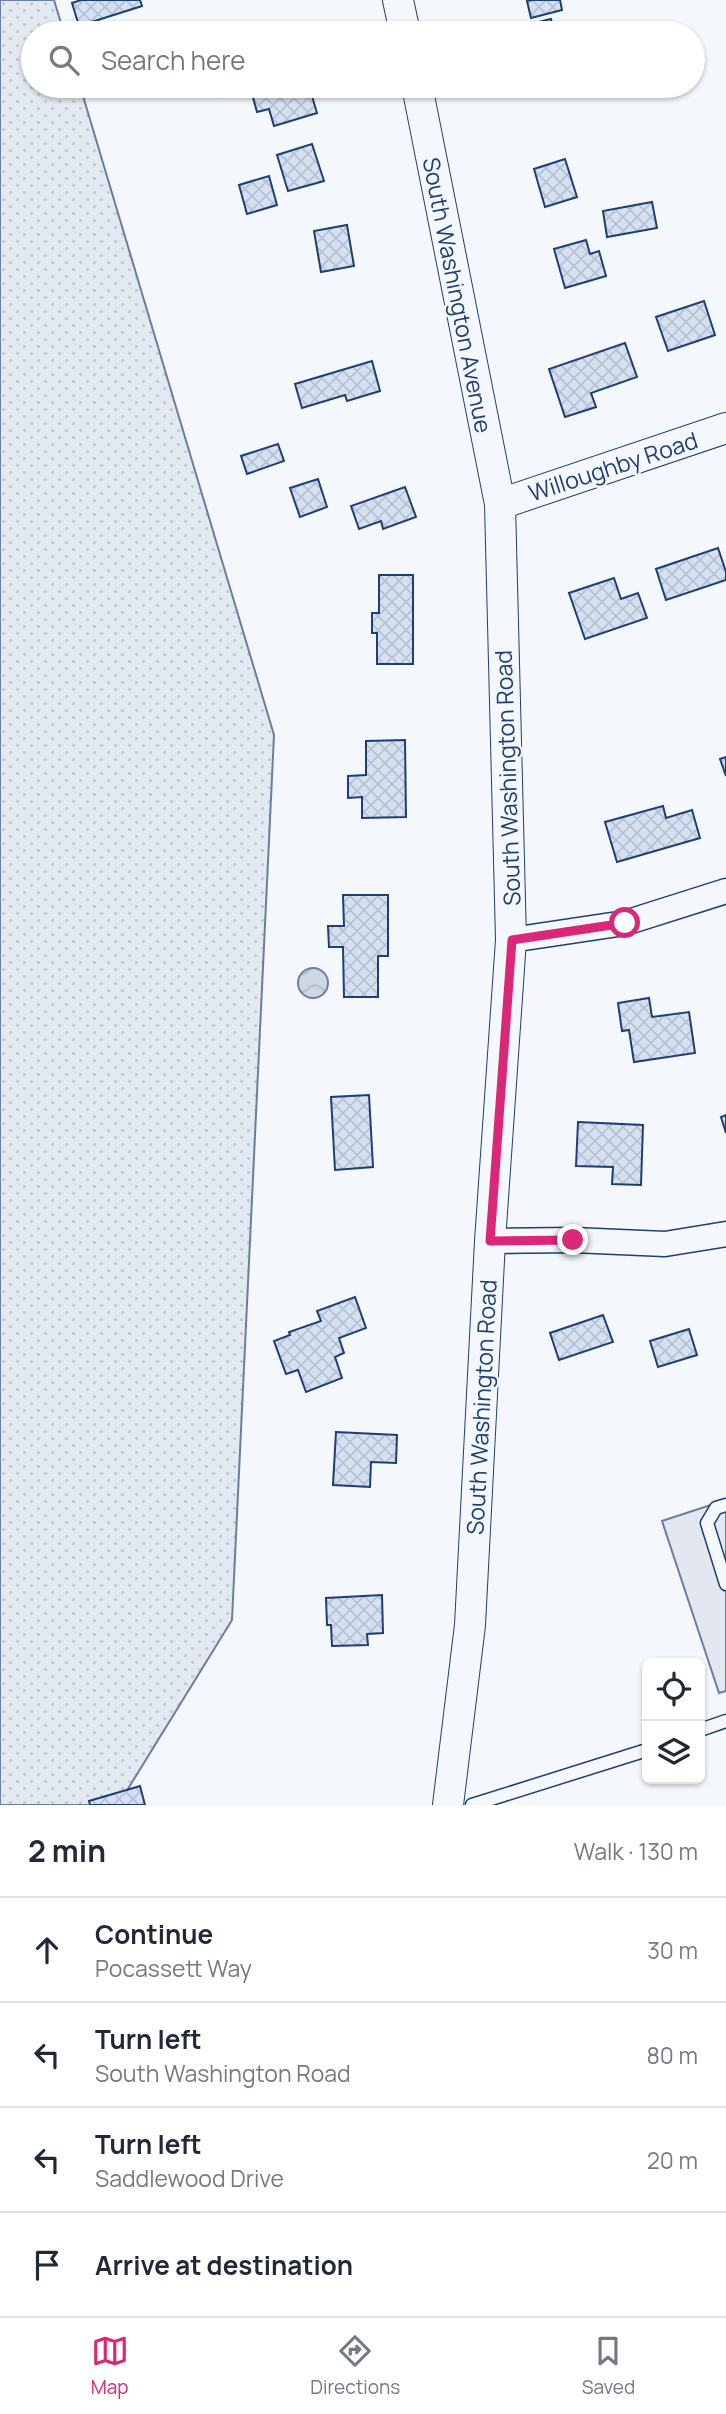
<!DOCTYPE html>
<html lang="en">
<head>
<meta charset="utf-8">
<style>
	:root { --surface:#fff; --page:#f6f6f7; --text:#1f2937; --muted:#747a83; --line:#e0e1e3; --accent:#db2777 }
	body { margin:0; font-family:Manrope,sans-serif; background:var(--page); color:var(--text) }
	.controls { position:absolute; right:21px; bottom:21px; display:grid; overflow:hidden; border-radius:10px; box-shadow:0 2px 5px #0004 }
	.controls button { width:63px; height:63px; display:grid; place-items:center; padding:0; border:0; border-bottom:2px solid var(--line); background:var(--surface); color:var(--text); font:35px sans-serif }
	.stop { position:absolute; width:21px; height:21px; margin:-16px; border:5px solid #db2777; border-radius:50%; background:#fff }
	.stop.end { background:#db2777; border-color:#fff; box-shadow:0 2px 7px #0008 }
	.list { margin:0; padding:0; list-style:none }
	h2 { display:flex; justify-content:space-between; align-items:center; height:91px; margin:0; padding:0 28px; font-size:30px }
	h2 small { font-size:23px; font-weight:400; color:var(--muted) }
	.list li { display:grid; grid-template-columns:46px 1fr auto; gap:21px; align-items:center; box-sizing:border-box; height:105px; padding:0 28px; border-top:2px solid var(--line) }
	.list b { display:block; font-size:26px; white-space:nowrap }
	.list p { margin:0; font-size:23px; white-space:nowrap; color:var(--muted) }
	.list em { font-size:23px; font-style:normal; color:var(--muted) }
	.icon { flex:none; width:38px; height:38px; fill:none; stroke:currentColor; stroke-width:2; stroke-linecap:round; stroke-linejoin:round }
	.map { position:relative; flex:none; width:726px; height:1805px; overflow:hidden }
	.search { position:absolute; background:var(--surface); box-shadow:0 2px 5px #0004; left:21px; right:21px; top:21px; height:77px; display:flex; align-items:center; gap:18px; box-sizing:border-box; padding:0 24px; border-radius:38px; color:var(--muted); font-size:26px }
	.sheet { height:511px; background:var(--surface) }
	nav { display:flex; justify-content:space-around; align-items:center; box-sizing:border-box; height:98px; border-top:2px solid var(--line); background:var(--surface); font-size:19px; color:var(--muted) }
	nav a { display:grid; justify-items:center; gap:4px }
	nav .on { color:var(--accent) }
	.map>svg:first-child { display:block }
</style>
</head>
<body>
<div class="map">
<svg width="726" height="1805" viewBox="0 0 726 1805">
	<defs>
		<pattern id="grass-dots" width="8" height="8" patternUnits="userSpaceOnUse" patternTransform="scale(1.75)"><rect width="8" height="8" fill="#e3e9f0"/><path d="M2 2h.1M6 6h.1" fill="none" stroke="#c2c9d1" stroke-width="1.8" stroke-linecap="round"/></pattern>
		<pattern id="water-waves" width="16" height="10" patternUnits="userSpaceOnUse" patternTransform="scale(1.75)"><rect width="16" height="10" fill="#cfd7e4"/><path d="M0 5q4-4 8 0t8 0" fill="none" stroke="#b1bac7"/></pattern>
		<pattern id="building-cross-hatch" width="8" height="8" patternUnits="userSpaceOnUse" patternTransform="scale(1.75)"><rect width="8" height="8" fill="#d5e0f0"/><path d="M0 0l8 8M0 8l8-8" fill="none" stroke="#b6c1d1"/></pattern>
	</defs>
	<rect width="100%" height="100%" fill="#f4f7fb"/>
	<path fill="url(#grass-dots)" stroke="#687fa3" stroke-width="2" d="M0,0H54L64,33H33V86H80L274,735L232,1620L118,1805H0Z"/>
	<path fill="#e3e8f0" stroke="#687fa3" stroke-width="2" d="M726,1500V1691L719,1693L662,1521Z"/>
	<circle fill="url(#water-waves)" stroke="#687fa3" stroke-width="2" cx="313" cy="983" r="15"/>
	<g fill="url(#building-cross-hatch)" stroke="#1d3f73" stroke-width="2">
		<path d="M81,0H140L142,6L79,26L72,3Z"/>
		<path d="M532,0H560L562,10L531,18L527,1Z"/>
		<path d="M551,19L554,33H528L526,25Z"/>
		<path d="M216,86H248V88L219,97Z"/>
		<path d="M281,86H309L317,113L274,126L269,109L257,112L252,94Z"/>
		<path d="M312,144L324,181L288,191L277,155Z"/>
		<path d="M565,159L577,197L545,207L534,169Z"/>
		<path d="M269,176L277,205L247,214L239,185Z"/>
		<path d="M652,202L657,228L607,237L603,211Z"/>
		<path d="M347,225L354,266L321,272L314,231Z"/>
		<path d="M586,240L590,254L599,251L606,276L565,288L554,249Z"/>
		<path d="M704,301L715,335L668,351L656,317Z"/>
		<path d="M625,343L637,377L591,393L596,407L565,417L549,369Z"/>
		<path d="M372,361L380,391L347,401L345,395L302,408L295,384Z"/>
		<path d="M278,444L284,461L247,474L241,456Z"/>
		<path d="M318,479L327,507L300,517L290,488Z"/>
		<path d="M405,487L416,517L383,529L381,521L359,529L351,506Z"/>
		<path d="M718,548L726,572V580L666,600L656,569Z"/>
		<path d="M379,575H413V664H377V633H372V613H379Z"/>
		<path d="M614,578L621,599L638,593L647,618L585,639L569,593Z"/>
		<path d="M405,740L406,817L362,818V797L348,798V776L366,775V741Z"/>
		<path d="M726,757V776L720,759Z"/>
		<path d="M663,806L666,818L692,810L700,838L617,862L605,822Z"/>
		<path d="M343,895H388V956H378V997H344L343,947H329L328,926H344Z"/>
		<path d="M649,998L652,1017L689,1012L695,1053L634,1062L629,1030L622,1031L618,1003Z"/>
		<path d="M369,1095L373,1167L335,1170L331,1097Z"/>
		<path d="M726,1115V1133L721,1117Z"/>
		<path d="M578,1122L643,1125L641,1185L612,1184L613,1167L576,1166Z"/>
		<path d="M355,1297L366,1328L339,1338L344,1353L335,1357L342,1378L306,1392L298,1370L286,1374L274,1341L290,1335L289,1332L321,1321L317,1311Z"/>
		<path d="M603,1315L613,1342L559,1360L550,1333Z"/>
		<path d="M689,1329L697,1355L658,1367L650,1341Z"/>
		<path d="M336,1432L397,1435L396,1463L371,1462L370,1487L333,1485Z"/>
		<path d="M382,1595L383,1633L367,1634L368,1645L332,1646L331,1625H327L326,1598Z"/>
		<path d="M140,1786L145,1805H90L89,1801Z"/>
	</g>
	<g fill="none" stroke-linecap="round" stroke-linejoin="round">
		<defs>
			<g id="service">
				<path d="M726,1505L716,1508L707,1523L726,1584"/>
				<path d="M700,1730L726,1721"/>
				<path d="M472,1805L647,1750"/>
			</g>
			<g id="minor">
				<path d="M511,940L625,923L726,891"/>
				<path d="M490,1241L573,1240L665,1244L726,1234"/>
			</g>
			<g id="tertiary">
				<path d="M398,0L405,33"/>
				<path d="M417,86L500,504L511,940L490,1241L470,1625L448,1805"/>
				<path d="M500,504L726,428"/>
			</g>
		</defs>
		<use href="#service" stroke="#1d3f73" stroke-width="15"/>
		<use href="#minor" stroke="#1d3f73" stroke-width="27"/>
		<use href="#tertiary" stroke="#1d3f73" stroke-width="32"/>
		<use href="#service" stroke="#f4f7fb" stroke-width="12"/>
		<use href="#minor" stroke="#f4f7fb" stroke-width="24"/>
		<use href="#tertiary" stroke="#f4f7fb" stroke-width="30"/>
	</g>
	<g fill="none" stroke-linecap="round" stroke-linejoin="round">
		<path stroke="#db2777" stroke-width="9" d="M573,1240L490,1241L512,940L625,923"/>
	</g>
	<g text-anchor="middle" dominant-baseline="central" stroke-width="5" stroke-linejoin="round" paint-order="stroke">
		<g font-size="23" fill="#1d3f73" stroke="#f4f7fb">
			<text transform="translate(458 295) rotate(79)">South Washington Avenue</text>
			<text transform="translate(613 466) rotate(-18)">Willoughby Road</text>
			<text transform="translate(507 778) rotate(-92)">South Washington Road</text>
			<text transform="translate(481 1407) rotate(-87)">South Washington Road</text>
		</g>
	</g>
</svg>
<div class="controls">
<button><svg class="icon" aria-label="locate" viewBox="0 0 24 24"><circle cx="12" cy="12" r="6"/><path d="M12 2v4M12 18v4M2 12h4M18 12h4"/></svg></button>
<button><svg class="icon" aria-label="layers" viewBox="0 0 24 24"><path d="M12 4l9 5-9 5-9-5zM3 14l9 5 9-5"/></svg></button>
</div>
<div class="stop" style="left:625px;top:923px"></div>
<div class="stop end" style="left:573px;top:1240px"></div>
<div class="search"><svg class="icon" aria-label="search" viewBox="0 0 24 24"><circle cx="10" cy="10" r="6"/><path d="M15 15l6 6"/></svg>Search here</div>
</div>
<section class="sheet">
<h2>2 min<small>Walk · 130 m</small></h2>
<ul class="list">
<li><svg class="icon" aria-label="ahead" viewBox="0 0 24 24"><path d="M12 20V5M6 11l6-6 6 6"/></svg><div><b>Continue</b><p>Pocassett Way</p></div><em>30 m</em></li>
<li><svg class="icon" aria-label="left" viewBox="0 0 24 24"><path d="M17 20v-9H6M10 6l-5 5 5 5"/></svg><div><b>Turn left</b><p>South Washington Road</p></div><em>80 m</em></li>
<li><svg class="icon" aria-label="left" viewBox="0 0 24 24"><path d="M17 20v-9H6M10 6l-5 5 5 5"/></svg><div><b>Turn left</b><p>Saddlewood Drive</p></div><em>20 m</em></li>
<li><svg class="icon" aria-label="arrive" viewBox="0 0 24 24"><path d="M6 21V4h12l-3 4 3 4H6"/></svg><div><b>Arrive at destination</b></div></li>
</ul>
</section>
<nav>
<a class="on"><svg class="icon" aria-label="map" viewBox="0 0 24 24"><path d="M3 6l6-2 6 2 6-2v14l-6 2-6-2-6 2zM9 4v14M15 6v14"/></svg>Map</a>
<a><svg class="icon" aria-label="directions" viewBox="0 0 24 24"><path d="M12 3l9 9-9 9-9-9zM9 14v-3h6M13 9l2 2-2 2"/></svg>Directions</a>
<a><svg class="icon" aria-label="saved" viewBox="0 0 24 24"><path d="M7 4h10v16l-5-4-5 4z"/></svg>Saved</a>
</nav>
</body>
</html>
